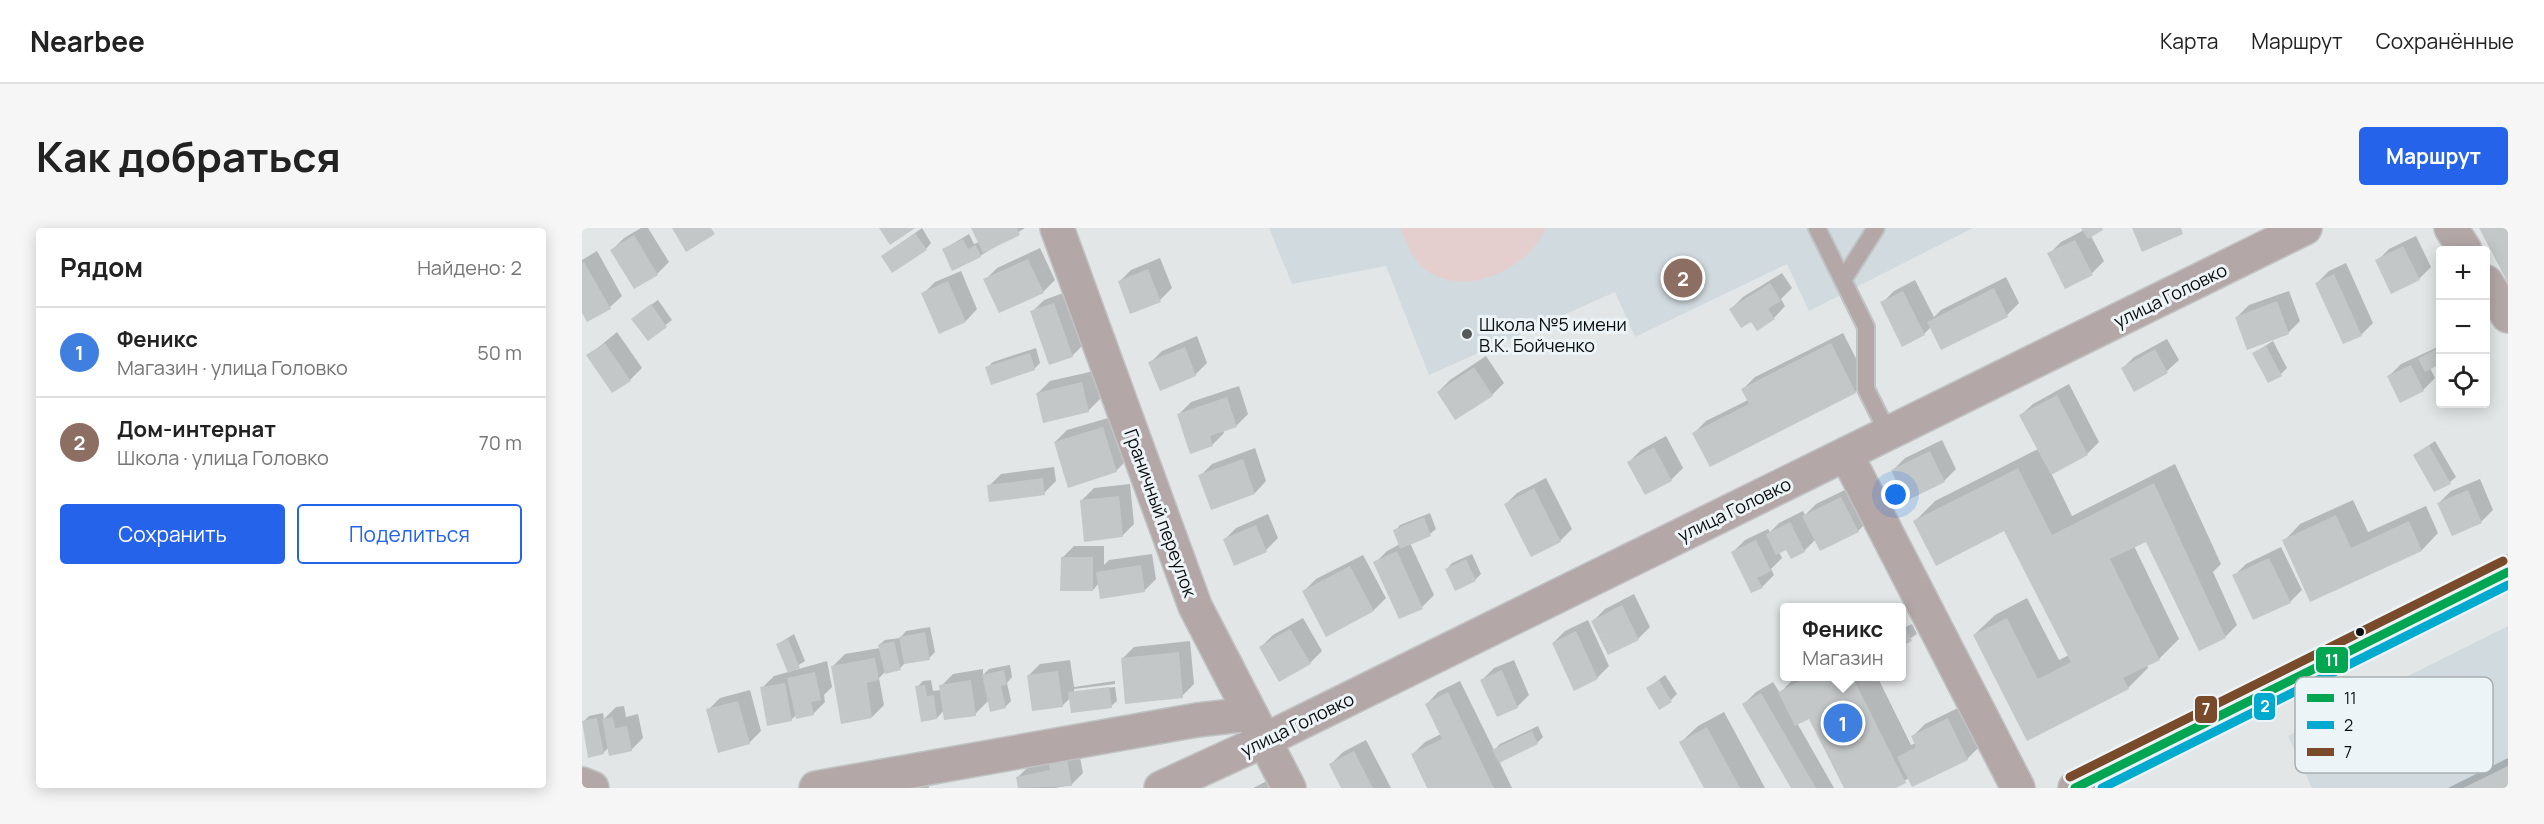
<!DOCTYPE html>
<html lang="ru">
<head>
<meta charset="utf-8">
<style>
	:root { --surface:#fff; --page:#f6f6f6; --text:#222; --muted:#767676; --line:#e0e0e0; --accent:#2563eb }
	body { margin:0; font-family:Manrope,sans-serif; background:var(--page); color:var(--text) }
	.controls { position:absolute; right:18px; top:18px; display:grid; overflow:hidden; border-radius:6px; box-shadow:0 3px 15px #0003 }
	.controls button { width:54px; height:54px; display:grid; place-items:center; padding:0; border:0; border-bottom:2px solid var(--line); background:var(--surface); color:var(--text); font:30px sans-serif }
	.you { position:absolute; left:1314px; top:267px; width:21px; height:21px; margin:-15px; border:4px solid #fff; border-radius:50%; background:#1a73e8; box-shadow:0 0 0 9px #1a73e833 }
	.badge { display:grid; place-items:center; width:39px; height:39px; border-radius:50%; background:var(--accent); color:#fff; font-size:20px; font-weight:700 }
	.pin { position:absolute; translate:-50% -50%; border:3px solid #fff; box-shadow:0 2px 6px #0006 }
	.popup { position:absolute; left:1198px; top:375px; width:126px; height:78px; box-sizing:border-box; display:grid; place-content:center; border-radius:6px; background:var(--surface); filter:drop-shadow(0 2px 4px #0005); font-size:20px; white-space:nowrap; color:var(--muted) }
	.popup b { font-size:22px; color:var(--text) }
	.popup::after { content:''; position:absolute; left:50%; top:100%; margin-left:-12px; border:12px solid transparent; border-top-color:var(--surface) }
	.list { margin:0; padding:0; list-style:none }
	h2 { display:flex; justify-content:space-between; align-items:center; height:78px; margin:0; padding:0 24px; font-size:26px }
	h2 small { font-size:20px; font-weight:400; color:var(--muted) }
	.list li { display:grid; grid-template-columns:39px 1fr auto; gap:18px; align-items:center; box-sizing:border-box; height:90px; padding:0 24px; border-top:2px solid var(--line) }
	.list b { display:block; font-size:22px; white-space:nowrap }
	.list p { margin:0; font-size:20px; white-space:nowrap; color:var(--muted) }
	.list em { font-size:20px; font-style:normal; color:var(--muted) }
	.actions { display:flex; gap:12px; padding:18px 24px }
	.actions a { flex:1; padding:14px 0; border:2px solid var(--accent); border-radius:6px; text-align:center; font-size:21px; color:var(--accent) }
	.actions .main { background:var(--accent); color:#fff }
	.icon { flex:none; width:33px; height:33px; fill:none; stroke:currentColor; stroke-width:2; stroke-linecap:round; stroke-linejoin:round }
	.map { position:relative; flex:none; width:1926px; height:560px; overflow:hidden; border-radius:6px }
	header { display:flex; align-items:center; gap:36px; box-sizing:border-box; height:84px; padding:0 30px; background:var(--surface); border-bottom:2px solid var(--line) }
	header strong { font-size:28px }
	nav { display:flex; gap:33px; margin-inline-start:auto; font-size:21px }
	.intro { display:flex; align-items:center; justify-content:space-between; box-sizing:border-box; height:144px; padding:0 36px }
	h1 { margin:0; font-size:42px }
	.button { padding:15px 27px; border-radius:6px; background:var(--accent); color:#fff; font-size:21px; font-weight:700 }
	main { display:flex; gap:36px; padding:0 36px }
	aside { flex:1; background:var(--surface); border-radius:6px; box-shadow:0 3px 15px #0003 }
	.map>svg:first-child { display:block }
</style>
</head>
<body>
<header>
<strong>Nearbee</strong>
<nav><a>Карта</a><a>Маршрут</a><a>Сохранённые</a></nav>
</header>
<div class="intro"><h1>Как добраться</h1><a class="button">Маршрут</a></div>
<main>
<aside>
<h2>Рядом<small>Найдено: 2</small></h2>
<ul class="list">
<li><span class="badge" style="background:#3f7fe0">1</span><div><b>Феникс</b><p>Магазин · улица Головко</p></div><em>50 m</em></li>
<li><span class="badge" style="background:#8d6e63">2</span><div><b>Дом-интернат</b><p>Школа · улица Головко</p></div><em>70 m</em></li>
</ul>
<div class="actions"><a class="main">Сохранить</a><a>Поделиться</a></div>
</aside>
<div class="map">
<svg width="1926" height="560" viewBox="0 0 1926 560">
	<rect width="100%" height="100%" fill="#e2e6e7"/>
	<g fill="#d1dadf">
		<path d="M687,0H1391L1227,83L1205,36L1053,109L1033,64L847,147L804,38L710,56Z"/>
		<path d="M1926,398V560H1730L1706,508Z"/>
	</g>
	<path fill="#e5cfce" d="M818,0H964C947,39 889,69 848,45C831,35 826,17 818,0Z"/>
	<g fill="#0003">
		<path d="M59,0H66L87,34L75,46L30,22L42,10Z"/>
		<path d="M340,0L349,15L344,21L301,28Z"/>
		<path d="M390,0H443L398,28L362,21L387,6L392,16L397,14Z"/>
		<path d="M1501,0H1521L1509,8L1522,33L1510,45L1467,26L1479,14L1502,2Z"/>
		<path d="M1834,8L1849,39L1837,51L1795,33L1807,21Z"/>
		<path d="M458,20L473,52L461,64L403,52L415,40Z"/>
		<path d="M15,23L40,68L28,79L0,82V32Z"/>
		<path d="M578,30L590,60L578,72L537,54L549,42Z"/>
		<path d="M1764,35L1791,95L1779,107L1735,55L1747,43Z"/>
		<path d="M379,43L395,81L384,93L358,104L341,66L353,54Z"/>
		<path d="M1200,45L1210,60L1199,71L1203,78L1192,90L1169,92L1149,81L1161,69Z"/>
		<path d="M1424,49L1437,75L1425,87L1360,120L1349,99L1342,106L1300,75L1312,63L1333,52L1352,89L1359,82Z"/>
		<path d="M1707,63L1718,93L1706,105L1655,89L1667,77Z"/>
		<path d="M484,64L502,116L490,128L450,84L462,72Z"/>
		<path d="M76,72L90,92L66,111L57,85Z"/>
		<path d="M35,104L60,140L48,152L6,128Z"/>
		<path d="M1261,105L1285,152L1273,164L1112,205L1124,193L1166,172L1161,161L1173,149Z"/>
		<path d="M615,108L625,135L613,147L568,135L580,123Z"/>
		<path d="M1585,111L1597,132L1585,143L1540,141L1552,129Z"/>
		<path d="M1691,113L1705,140L1699,146L1672,125Z"/>
		<path d="M1858,118V135L1848,140L1853,150L1841,162L1807,148L1819,136Z"/>
		<path d="M454,120L458,135L452,141L405,140L411,134Z"/>
		<path d="M904,128L922,155L910,167L856,164L868,152Z"/>
		<path d="M512,143L518,171L506,183L456,165L468,153Z"/>
		<path d="M1487,156L1517,214L1506,225L1469,245L1490,288L1593,236L1639,336L1631,344L1655,397L1643,409L1564,312L1552,318L1597,411L1577,431L1565,437L1566,440L1546,460L1445,511L1392,407L1413,387L1445,370L1477,432L1487,427L1423,301L1333,293L1353,273L1456,221L1439,187L1451,176Z"/>
		<path d="M657,158L666,186L654,198L641,202L642,205L630,217L597,186L609,174Z"/>
		<path d="M533,188L546,231L534,243L473,214L485,202Z"/>
		<path d="M1084,208L1101,240L1089,252L1047,234L1059,222Z"/>
		<path d="M1360,212L1374,241L1362,253L1311,242L1323,230Z"/>
		<path d="M1853,213L1874,249L1868,254L1833,227Z"/>
		<path d="M673,220L684,253L673,265L618,248L630,236Z"/>
		<path d="M472,239L474,253L462,265L407,258L419,246Z"/>
		<path d="M964,250L990,301L978,313L950,327L923,277L935,265Z"/>
		<path d="M1898,251L1911,282L1899,294L1857,275L1869,263Z"/>
		<path d="M548,256L552,296L540,308L500,272L512,260Z"/>
		<path d="M1271,258L1288,291L1276,303L1234,311L1222,323L1205,320L1197,324L1200,330L1189,341L1192,347L1180,359L1151,324L1163,312L1186,301L1188,304L1197,295L1221,283L1223,287L1234,276Z"/>
		<path d="M1771,272L1786,304L1844,278L1856,305L1840,322L1729,372L1702,313L1718,296Z"/>
		<path d="M848,285L854,301L848,306L828,315L852,367L840,379L818,389L793,335L805,323L818,316L813,303L818,297Z"/>
		<path d="M686,286L696,310L684,322L642,312L654,300Z"/>
		<path d="M492,318H522V337L527,332L570,326L574,351L562,363L517,355L511,362L480,330Z"/>
		<path d="M1699,319L1720,362L1708,374L1652,348L1664,336Z"/>
		<path d="M890,326L899,346L893,352L865,341L870,335Z"/>
		<path d="M781,327L804,370L792,382L744,407L722,363L734,351Z"/>
		<path d="M1052,366L1068,399L1056,411L1011,393L1023,381Z"/>
		<path d="M721,390L740,423L728,435L679,419L691,407Z"/>
		<path d="M1006,392L1027,438L1015,450L971,415L983,403Z"/>
		<path d="M1330,396L1335,406L1320,416V401Z"/>
		<path d="M348,399L353,424L347,430L324,434L318,440L303,444L297,450L302,477L290,489L251,438L263,426L298,420L297,417L303,412L318,410L324,403Z"/>
		<path d="M212,406L223,433L207,443L196,416Z"/>
		<path d="M608,413L612,456L600,468L540,431L552,419Z"/>
		<path d="M488,432L492,459L533,453V456L492,461V464L533,459L535,473L529,478L488,470L481,477L446,448L458,436Z"/>
		<path d="M932,432L947,467L935,479L900,452L912,440Z"/>
		<path d="M245,433L250,459L242,467L243,474L231,486L214,487L209,492L180,460L192,448Z"/>
		<path d="M428,437L430,449L425,455L429,473L423,479L407,472L393,486L362,482L355,490L335,459L341,453L349,452L351,463L359,462V458L371,446L401,441V447L407,441Z"/>
		<path d="M1083,447L1095,466L1089,472L1066,460Z"/>
		<path d="M1214,448H1295L1329,517L1334,515L1331,508L1343,496L1378,479L1397,519L1385,531L1327,550L1311,560H1263L1228,489L1215,495L1252,560H1210L1162,476L1174,464L1191,454L1198,465Z"/>
		<path d="M878,453L912,522L918,516L956,498L961,509L955,515L917,533L930,560H847L831,526L843,514L859,506L845,476L856,464Z"/>
		<path d="M168,462L179,503L167,515L126,482L138,470Z"/>
		<path d="M42,478L44,489L56,486L61,510L49,522L27,519L21,525L1,494L7,488L21,485L22,491L34,479Z"/>
		<path d="M1142,484L1183,560H1124L1099,514L1116,498Z"/>
		<path d="M784,512L809,560H761L749,536L761,524Z"/>
		<path d="M496,519L501,545L489,557L473,560H438L436,549L448,537Z"/>
		<path d="M1926,530V560H1866Z"/>
		<path d="M699,546L706,560H671Z"/>
		<path d="M345,549L347,560H299Z"/>
	</g>
	<g fill="#c4c7c8">
		<path d="M90,0H129L133,6L104,24Z"/>
		<path d="M297,0H333L308,17Z"/>
		<path d="M389,0H435L438,7L401,25Z"/>
		<path d="M1499,0H1520L1521,2L1506,11Z"/>
		<path d="M1550,0H1599L1601,6L1560,24Z"/>
		<path d="M1897,0H1926V55Z"/>
		<path d="M333,5L345,22L310,45L299,28Z"/>
		<path d="M52,7L76,47L52,61L28,22Z"/>
		<path d="M381,11L386,21L394,17L399,29L370,43L360,21Z"/>
		<path d="M1493,12L1511,47L1483,61L1465,25Z"/>
		<path d="M1821,18L1838,52L1809,66L1793,32Z"/>
		<path d="M446,31L462,65L417,85L401,51Z"/>
		<path d="M2,34L29,81L5,94L0,85V35Z"/>
		<path d="M566,41L579,74L548,86L536,53Z"/>
		<path d="M1752,46L1780,108L1761,116L1733,55Z"/>
		<path d="M366,53L384,94L357,106L339,65Z"/>
		<path d="M1188,55L1199,73L1186,81L1193,91L1175,103L1169,94L1159,100L1147,81Z"/>
		<path d="M1412,60L1426,89L1359,122L1345,94Z"/>
		<path d="M1321,63L1343,107L1320,119L1298,74Z"/>
		<path d="M1695,73L1707,106L1665,122L1653,89Z"/>
		<path d="M472,75L491,129L467,137L448,83Z"/>
		<path d="M69,76L85,99L66,113L49,91Z"/>
		<path d="M23,115L49,153L30,165L4,127Z"/>
		<path d="M1249,115L1274,165L1128,239L1110,205L1167,176L1159,161Z"/>
		<path d="M1684,118L1700,148L1686,155L1670,125Z"/>
		<path d="M603,119L614,148L578,163L566,134Z"/>
		<path d="M1858,119V136L1843,144L1836,131Z"/>
		<path d="M1573,121L1586,145L1552,164L1539,140Z"/>
		<path d="M448,125L453,142L409,157L403,139Z"/>
		<path d="M1829,137L1842,163L1818,175L1805,148Z"/>
		<path d="M892,139L911,168L873,192L855,164Z"/>
		<path d="M500,154L507,184L461,195L454,165Z"/>
		<path d="M1475,167L1506,227L1469,247L1437,187Z"/>
		<path d="M645,169L655,199L628,208L631,218L608,226L595,186Z"/>
		<path d="M521,199L535,244L486,260L472,214Z"/>
		<path d="M1847,217L1869,256L1852,264L1831,227Z"/>
		<path d="M1072,219L1090,253L1063,267L1045,234Z"/>
		<path d="M1348,223L1363,254L1324,273L1309,242Z"/>
		<path d="M661,231L673,266L629,282L616,247Z"/>
		<path d="M1436,240L1470,307L1572,255L1644,410L1617,423L1564,314L1528,331L1578,432L1541,450L1547,461L1445,513L1391,407L1425,390L1456,451L1489,434L1422,303L1354,338L1331,293Z"/>
		<path d="M461,250L463,267L407,274L405,257Z"/>
		<path d="M952,260L979,314L949,329L922,276Z"/>
		<path d="M1886,262L1900,295L1870,308L1855,275Z"/>
		<path d="M537,268L541,309L502,314L498,272Z"/>
		<path d="M1259,269L1277,304L1238,323L1220,288Z"/>
		<path d="M1754,287L1769,320L1827,293L1840,323L1728,374L1700,312Z"/>
		<path d="M842,289L849,308L818,321L811,302Z"/>
		<path d="M1208,294L1223,324L1209,331L1204,322L1194,327L1184,306Z"/>
		<path d="M674,297L685,324L652,338L641,311Z"/>
		<path d="M1174,312L1189,343L1175,350L1181,360L1169,365L1149,324Z"/>
		<path d="M815,323L841,381L817,391L791,334Z"/>
		<path d="M479,329H511V363H478Z"/>
		<path d="M1687,330L1709,375L1671,392L1650,347Z"/>
		<path d="M884,331L894,353L873,363L863,341Z"/>
		<path d="M559,337L563,364L518,371L514,344Z"/>
		<path d="M768,338L792,383L744,409L720,363Z"/>
		<path d="M1040,377L1057,412L1026,427L1009,393Z"/>
		<path d="M708,401L729,436L697,454L677,419Z"/>
		<path d="M1324,401L1330,413L1320,418V403Z"/>
		<path d="M994,403L1016,451L992,463L970,415Z"/>
		<path d="M343,404L348,432L322,436L317,409Z"/>
		<path d="M206,411L218,440L206,445L194,416Z"/>
		<path d="M312,413L319,442L303,446L296,417Z"/>
		<path d="M597,424L601,470L543,476L539,430Z"/>
		<path d="M293,430L297,452L285,455L290,490L259,496L249,438Z"/>
		<path d="M422,442L425,457L419,458L424,480L408,484L400,447Z"/>
		<path d="M920,442L936,480L915,489L898,452Z"/>
		<path d="M476,443L481,479L450,483L445,447Z"/>
		<path d="M233,444L239,472L229,474L232,487L214,491L205,450Z"/>
		<path d="M1228,448H1270L1324,555L1314,560H1262L1227,491L1213,498L1196,464Z"/>
		<path d="M389,452L394,488L362,492L357,457Z"/>
		<path d="M1077,452L1090,474L1077,482L1064,460Z"/>
		<path d="M203,455L210,493L185,498L178,459Z"/>
		<path d="M343,457L345,468L352,467L355,491L339,494L333,458Z"/>
		<path d="M527,459L530,480L489,485L486,464Z"/>
		<path d="M866,464L912,560H845L829,526L860,511L843,476Z"/>
		<path d="M1179,465L1234,560H1209L1160,476Z"/>
		<path d="M156,473L168,516L136,525L124,481Z"/>
		<path d="M31,489L33,500L45,498L50,523L27,528L20,491Z"/>
		<path d="M15,490L22,526L6,530L0,493Z"/>
		<path d="M1366,490L1386,532L1330,559L1315,529L1334,519L1329,508Z"/>
		<path d="M1125,499L1158,560H1122L1097,514Z"/>
		<path d="M950,503L956,516L917,535L910,522Z"/>
		<path d="M772,523L791,560H759L747,536Z"/>
		<path d="M485,530L490,558L436,560L434,549L468,542L466,533Z"/>
		<path d="M1926,538V560H1881Z"/>
	</g>
	<g fill="none" stroke-linecap="round" stroke-linejoin="round">
		<defs>
			<g id="lane">
				<path d="M1235,0L1284,99V161L1306,205"/>
				<path d="M1261,52L1294,0"/>
			</g>
			<g id="street">
				<path d="M475,0L613,378L707,560"/>
				<path d="M1869,0L1883,22"/>
				<path d="M1904,54L1926,88"/>
				<path d="M1264,226L1436,560"/>
				<path d="M0,556L10,560"/>
				<path d="M234,560L615,492L668,486"/>
				<path d="M579,560L681,513L1723,0"/>
			</g>
			<path id="secondary" d="M1493,560L1926,344"/>
		</defs>
		<use href="#lane" stroke="#c0c3c4" stroke-width="20"/>
		<use href="#street" stroke="#c0c3c4" stroke-width="36"/>
		<use href="#secondary" stroke="#c0c3c4" stroke-width="36"/>
		<use href="#lane" stroke="#b4a7a7" stroke-width="16"/>
		<use href="#street" stroke="#b4a7a7" stroke-width="33"/>
		<use href="#secondary" stroke="#b2a6a6" stroke-width="33"/>
		<defs>
			<path id="bus-1" d="M1493,560L1926,344"/>
			<path id="bus-2" d="M1520,560L1926,357"/>
			<path id="bus-3" d="M1488,549L1921,333"/>
		</defs>
		<use href="#bus-1" stroke="#edf4f7" stroke-width="14"/>
		<use href="#bus-2" stroke="#edf4f7" stroke-width="14"/>
		<use href="#bus-3" stroke="#edf4f7" stroke-width="14"/>
		<use href="#bus-1" stroke="#00a651" stroke-width="9"/>
		<use href="#bus-2" stroke="#00a9ce" stroke-width="9"/>
		<use href="#bus-3" stroke="#7a4b2a" stroke-width="9"/>
	</g>
	<circle fill="#565a5b" stroke="#edf4f7" stroke-width="2" cx="885" cy="106" r="6"/>
	<circle fill="#0b0e0f" stroke="#edf4f7" stroke-width="2" cx="1778" cy="404" r="5"/>
	<g text-anchor="middle" dominant-baseline="central" stroke-width="6" stroke-linejoin="round" paint-order="stroke">
		<g font-size="18" fill="#0b0e0f" stroke="#edf4f7">
			<text transform="translate(1588 67) rotate(-26)">улица Головко</text>
			<text transform="translate(1152 281) rotate(-26)">улица Головко</text>
			<text transform="translate(579 285) rotate(70)">Граничный переулок</text>
			<text transform="translate(715 496) rotate(-26)">улица Головко</text>
		</g>
		<g font-size="18" fill="#0b0e0f" stroke="#edf4f7" text-anchor="start">
			<text x="897" y="96">Школа №5 имени<tspan x="897" dy="21">В.К. Бойченко</tspan></text>
		</g>
	</g>
	<rect x="1713" y="449" width="198" height="96" rx="9" fill="#edf4f7" stroke="#a9afb1" stroke-width="1.5"/>
	<rect x="1725" y="466" width="27" height="8" fill="#00a651"/>
	<rect x="1725" y="493" width="27" height="8" fill="#00a9ce"/>
	<rect x="1725" y="520" width="27" height="8" fill="#7a4b2a"/>
	<g font-size="16" fill="#0b0e0f">
		<text x="1762" y="476">11</text>
		<text x="1762" y="503">2</text>
		<text x="1762" y="530">7</text>
	</g>
	<g stroke="#edf4f7" stroke-width="2">
		<rect x="1733" y="418" width="34" height="28" rx="6" fill="#00a651"/>
		<rect x="1671" y="464" width="23" height="29" rx="6" fill="#00a9ce"/>
		<rect x="1612" y="467" width="24" height="29" rx="6" fill="#7a4b2a"/>
	</g>
	<g font-size="16" text-anchor="middle" font-weight="bold" fill="#fff">
		<text x="1750" y="438">11</text>
		<text x="1683" y="484">2</text>
		<text x="1624" y="487">7</text>
	</g>
</svg>
<div class="controls">
<button>+</button>
<button>−</button>
<button><svg class="icon" aria-label="locate" viewBox="0 0 24 24"><circle cx="12" cy="12" r="6"/><path d="M12 2v4M12 18v4M2 12h4M18 12h4"/></svg></button>
</div>
<div class="you"></div>
<div class="pin badge" style="left:1261px;top:495px;background:#3f7fe0">1</div>
<div class="popup"><b>Феникс</b>Магазин</div>
<div class="pin badge" style="left:1101px;top:50px;background:#8d6e63">2</div>
</div>
</main>
</body>
</html>
